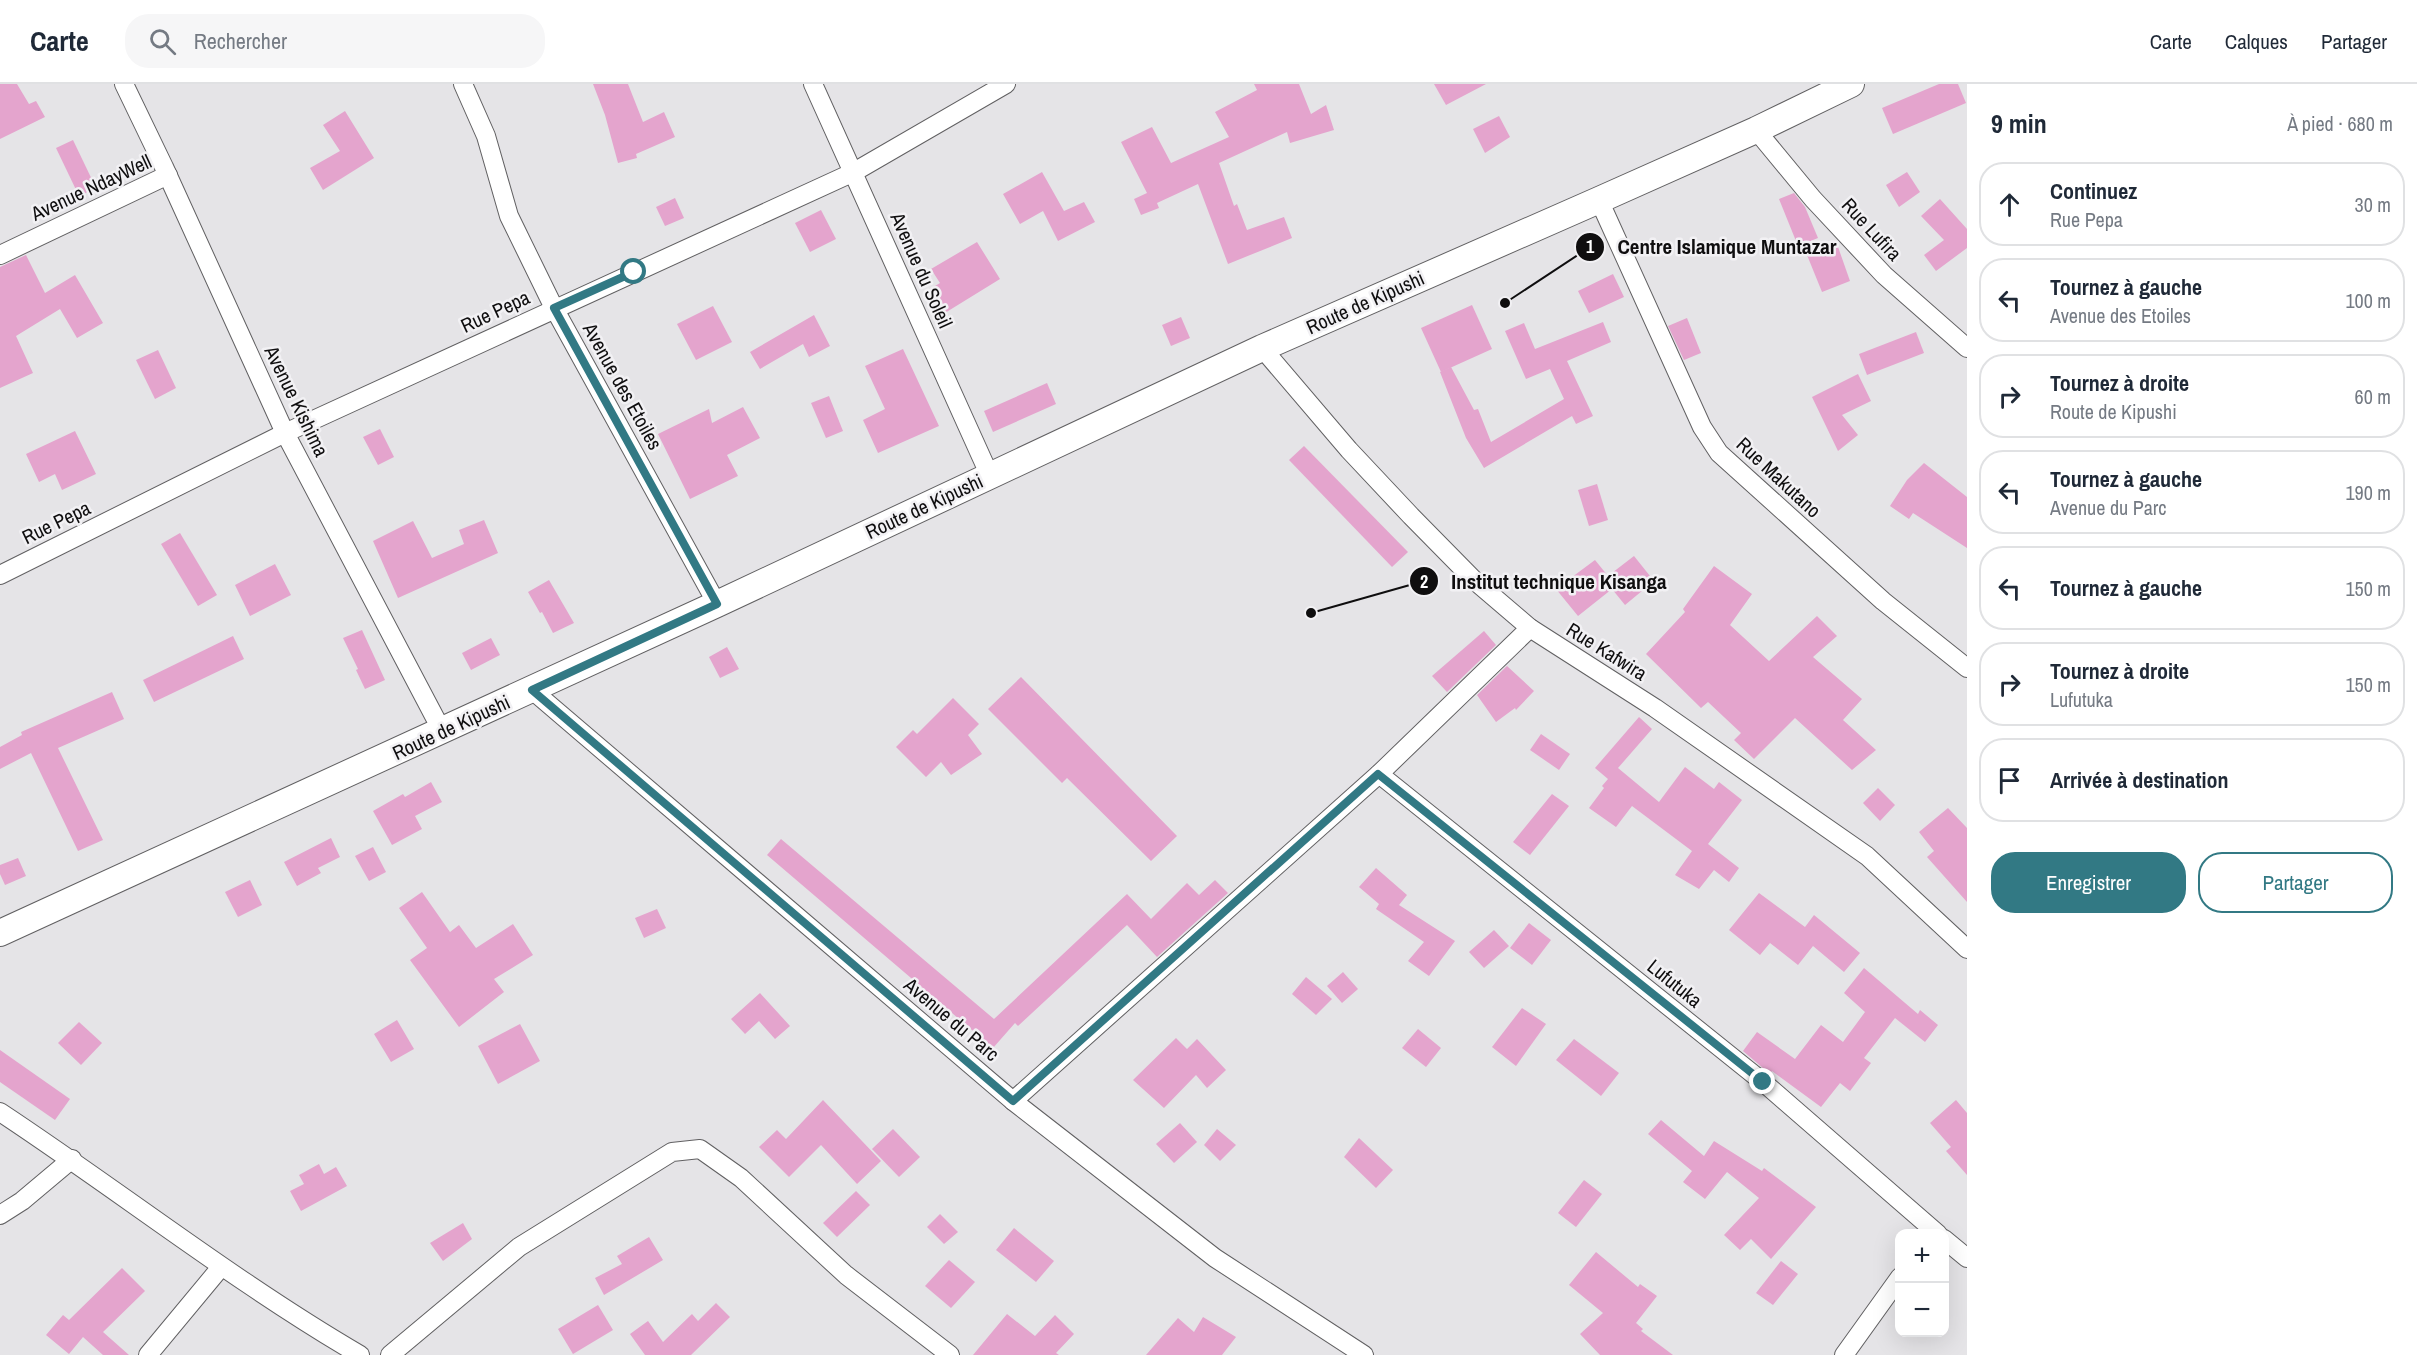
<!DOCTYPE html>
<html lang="fr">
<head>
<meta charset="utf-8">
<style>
	:root { --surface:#fff; --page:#f6f6f7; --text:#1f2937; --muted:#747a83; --line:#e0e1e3; --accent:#327984 }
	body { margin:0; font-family:"Archivo Narrow",sans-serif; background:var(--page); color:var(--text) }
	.controls { position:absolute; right:18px; bottom:18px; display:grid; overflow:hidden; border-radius:12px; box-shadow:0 6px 24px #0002 }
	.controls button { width:54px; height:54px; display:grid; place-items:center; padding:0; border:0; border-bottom:2px solid var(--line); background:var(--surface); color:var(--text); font:30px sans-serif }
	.stop { position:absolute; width:18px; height:18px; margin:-14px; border:4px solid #327984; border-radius:50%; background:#fff }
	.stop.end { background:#327984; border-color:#fff; box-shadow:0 2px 6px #0008 }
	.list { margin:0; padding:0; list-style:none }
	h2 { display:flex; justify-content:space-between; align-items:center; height:78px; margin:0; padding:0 24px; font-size:26px }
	h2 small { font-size:20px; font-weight:400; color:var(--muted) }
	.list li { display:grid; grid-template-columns:39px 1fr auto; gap:18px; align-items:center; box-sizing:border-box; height:84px; margin:0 12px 12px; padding:0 12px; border:2px solid var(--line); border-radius:24px }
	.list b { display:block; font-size:22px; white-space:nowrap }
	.list p { margin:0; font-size:20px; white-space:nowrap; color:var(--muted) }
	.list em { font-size:20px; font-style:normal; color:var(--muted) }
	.actions { display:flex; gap:12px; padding:18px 24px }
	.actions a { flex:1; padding:14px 0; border:2px solid var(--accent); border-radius:24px; text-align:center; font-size:21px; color:var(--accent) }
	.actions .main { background:var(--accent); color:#fff }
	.icon { flex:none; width:33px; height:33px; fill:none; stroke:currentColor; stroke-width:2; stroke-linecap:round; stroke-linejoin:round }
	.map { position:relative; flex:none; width:1967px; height:1271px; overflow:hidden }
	header { display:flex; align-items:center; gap:36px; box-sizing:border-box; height:84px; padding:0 30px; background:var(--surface); border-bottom:2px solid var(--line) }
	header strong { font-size:28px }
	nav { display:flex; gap:33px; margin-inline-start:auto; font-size:21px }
	.search { width:420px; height:54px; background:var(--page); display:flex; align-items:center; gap:15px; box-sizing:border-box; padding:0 21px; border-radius:24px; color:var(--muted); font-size:22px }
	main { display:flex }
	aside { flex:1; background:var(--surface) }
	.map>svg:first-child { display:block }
</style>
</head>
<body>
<header>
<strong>Carte</strong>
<div class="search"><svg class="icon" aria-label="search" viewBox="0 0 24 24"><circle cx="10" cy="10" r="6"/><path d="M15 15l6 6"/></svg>Rechercher</div>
<nav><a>Carte</a><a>Calques</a><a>Partager</a></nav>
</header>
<main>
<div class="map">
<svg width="1967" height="1271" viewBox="0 0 1967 1271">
	<rect width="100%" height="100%" fill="#e5e4e7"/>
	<g fill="#e4a4cd">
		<path d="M0,0H17L29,20L36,17L45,33L0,55Z"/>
		<path d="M593,0H628L643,38L664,28L675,53L636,70L637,74L618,79L605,31Z"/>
		<path d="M1254,0H1299L1311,30L1326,21L1334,46L1290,59L1287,48L1219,79L1234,122L1237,120L1247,146L1284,133L1292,154L1228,180L1198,100L1157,119L1159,124L1141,131L1134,115L1147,109L1121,58L1152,43L1171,79L1229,53L1215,28L1257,6Z"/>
		<path d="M1434,0H1486L1446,21Z"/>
		<path d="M1939,0H1958L1966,19L1893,50L1882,24Z"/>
		<path d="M345,27L374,74L323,106L310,84L340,67L323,41Z"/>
		<path d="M1499,32L1510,53L1485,69L1473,45Z"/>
		<path d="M73,56L96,104L79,112L56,64Z"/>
		<path d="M1042,88L1064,127L1084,118L1095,138L1058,157L1043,127L1020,140L1003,110Z"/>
		<path d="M1907,88L1920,108L1899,123L1886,101Z"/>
		<path d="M1794,109L1805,123L1818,154L1798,162L1779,115Z"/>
		<path d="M675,114L684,134L665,142L656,123Z"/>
		<path d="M1940,115L1967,145V164L1936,187L1924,171L1944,156L1921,132Z"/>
		<path d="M821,126L836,155L810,168L795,139Z"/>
		<path d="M977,158L1000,195L940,232L925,208L940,199L931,185Z"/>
		<path d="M1837,160L1850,197L1822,208L1807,171Z"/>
		<path d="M26,171L45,209L75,191L103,239L77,254L60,225L16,252L33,289L0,304V183Z"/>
		<path d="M1613,190L1624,213L1589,229L1578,207Z"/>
		<path d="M1472,221L1492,265L1441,288L1421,244Z"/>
		<path d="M713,222L732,258L696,276L677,240Z"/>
		<path d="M814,231L830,262L809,273L803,260L760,285L750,268Z"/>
		<path d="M1181,233L1190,254L1171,262L1162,241Z"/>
		<path d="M1687,234L1701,269L1684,276L1668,242Z"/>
		<path d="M1603,238L1611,258L1567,277L1593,332L1576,340L1572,332L1484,384L1466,354L1440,288L1451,283L1474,326L1478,325L1491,358L1564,315L1550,285L1526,295L1505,247L1524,239L1535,265Z"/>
		<path d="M1916,248L1924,269L1867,291L1859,270Z"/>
		<path d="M903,265L939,342L878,369L863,336L885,325L865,282Z"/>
		<path d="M158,266L176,304L155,315L136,276Z"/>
		<path d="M1858,290L1871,317L1842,331L1858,351L1838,367L1812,313Z"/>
		<path d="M1047,299L1056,320L993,348L984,327Z"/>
		<path d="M829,312L843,347L826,354L811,319Z"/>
		<path d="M743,323L760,354L727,371L738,392L690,415L658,350L709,325L712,339Z"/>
		<path d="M380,345L394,373L378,381L363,353Z"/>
		<path d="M75,347L96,390L62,406L55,390L39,398L26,370Z"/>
		<path d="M1304,362L1408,468L1392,483L1289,376Z"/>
		<path d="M1924,379L1967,413V464L1913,429L1909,435L1890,422L1907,396Z"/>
		<path d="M1597,400L1608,436L1589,442L1578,406Z"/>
		<path d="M484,436L498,469L398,514L373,457L413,437L432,474L464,460L459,446Z"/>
		<path d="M180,449L217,511L198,522L161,460Z"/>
		<path d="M1634,472L1654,497L1625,521L1612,505L1578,532L1556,505L1595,476L1608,492Z"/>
		<path d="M275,480L291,511L250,532L235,501Z"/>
		<path d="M1714,482L1752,510L1730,541L1769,577L1817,532L1837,552L1813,573L1862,615L1843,636L1876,666L1852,686L1795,634L1754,675L1734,656L1741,649L1708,618L1701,624L1646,570L1685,528L1683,525Z"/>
		<path d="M549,496L574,539L553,549L542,528L540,529L528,508Z"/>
		<path d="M362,546L385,596L365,605L356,586L358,585L343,554Z"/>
		<path d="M1484,547L1496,561L1447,608L1432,592Z"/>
		<path d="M233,552L244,575L154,618L143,596Z"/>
		<path d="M491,554L500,571L471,586L462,569Z"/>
		<path d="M727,563L739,585L720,594L709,573Z"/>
		<path d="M1507,582L1534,607L1516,626L1515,624L1496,638L1477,611Z"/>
		<path d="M1021,593L1177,752L1151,777L1067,694L1062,699L988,625Z"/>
		<path d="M112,608L124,635L58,664L103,756L78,767L31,669L0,685V663L22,651L21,648Z"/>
		<path d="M953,614L979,640L968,651L982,670L951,691L941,678L926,693L896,663L913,646L917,650Z"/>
		<path d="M1639,633L1652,645L1618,684L1659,718L1685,683L1714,705L1719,698L1742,716L1708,760L1739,784L1729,798L1714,786L1699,805L1675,791L1692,767L1632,722L1616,743L1589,724L1604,704L1602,702L1608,695L1595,684Z"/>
		<path d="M1541,650L1570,670L1559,686L1530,666Z"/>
		<path d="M431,698L442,718L415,732L422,745L392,761L373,727L403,710L405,713Z"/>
		<path d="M1878,704L1895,721L1880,737L1863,719Z"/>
		<path d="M1552,710L1569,722L1530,771L1513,758Z"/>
		<path d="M1948,724L1967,744V818L1927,773L1934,767L1919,748Z"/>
		<path d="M331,754L340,773L318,784L321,789L297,802L284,778Z"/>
		<path d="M781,755L994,935L1127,810L1151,835L1187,799L1199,811L1215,796L1228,809L1157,873L1127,841L1018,942L1015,939L993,964L767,771Z"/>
		<path d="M373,763L386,788L369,797L355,772Z"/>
		<path d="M18,774L26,792L5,801L0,790V781Z"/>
		<path d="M1376,784L1407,811L1399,821L1455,857L1429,892L1408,877L1424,858L1376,825L1379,820L1359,803Z"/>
		<path d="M250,796L262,821L238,833L225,808Z"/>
		<path d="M422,808L450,848L459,841L476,864L513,840L533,871L494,895L504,908L459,943L410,876L427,864L399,824Z"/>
		<path d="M1759,809L1805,843L1814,831L1860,869L1844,888L1813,862L1798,881L1770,859L1760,871L1729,846Z"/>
		<path d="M657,825L666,844L644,854L635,834Z"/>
		<path d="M1529,839L1551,856L1532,881L1510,864Z"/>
		<path d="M1494,846L1509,862L1484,884L1469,868Z"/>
		<path d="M1864,884L1918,930L1920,926L1938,941L1925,958L1895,934L1864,974L1871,979L1850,1007L1840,999L1821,1023L1772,987L1770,990L1743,967L1757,948L1795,975L1821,941L1843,958L1865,928L1844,909Z"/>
		<path d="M1343,888L1358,905L1342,919L1327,902Z"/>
		<path d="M1306,893L1332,915L1316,931L1292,910Z"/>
		<path d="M760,909L790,942L775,955L759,937L745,950L731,935Z"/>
		<path d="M1522,924L1546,940L1516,982L1492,963Z"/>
		<path d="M397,936L414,965L391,978L374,950Z"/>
		<path d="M79,938L102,959L81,981L58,959Z"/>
		<path d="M520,940L540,977L498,1000L478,962Z"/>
		<path d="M1418,945L1441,964L1426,983L1402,964Z"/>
		<path d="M1176,954L1187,965L1197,955L1226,986L1207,1004L1196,991L1164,1024L1133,996Z"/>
		<path d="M1574,955L1619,989L1601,1012L1556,976Z"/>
		<path d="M0,966L70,1015L55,1036L0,998Z"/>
		<path d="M823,1016L881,1077L857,1100L821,1061L789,1093L759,1063L777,1046L786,1055Z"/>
		<path d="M1956,1016L1967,1029V1091L1946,1067L1951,1063L1930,1039Z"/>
		<path d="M1661,1036L1704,1072L1714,1057L1762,1087L1764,1084L1816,1123L1771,1175L1751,1155L1740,1166L1724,1151L1759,1114L1727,1088L1705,1115L1683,1098L1692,1087L1648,1050Z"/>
		<path d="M1180,1039L1197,1058L1174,1079L1156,1060Z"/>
		<path d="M893,1045L920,1073L899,1093L872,1065Z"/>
		<path d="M1217,1045L1236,1061L1220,1077L1204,1061Z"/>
		<path d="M1359,1054L1393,1086L1376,1104L1344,1073Z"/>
		<path d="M319,1080L324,1090L336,1083L347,1102L301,1127L290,1107L304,1100L299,1091Z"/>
		<path d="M1584,1096L1602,1110L1576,1143L1558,1129Z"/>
		<path d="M856,1107L870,1121L837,1153L823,1139Z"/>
		<path d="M940,1130L958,1148L944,1160L927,1143Z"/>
		<path d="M463,1139L472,1155L443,1177L430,1159Z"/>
		<path d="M1014,1144L1054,1177L1036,1198L996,1166Z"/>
		<path d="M649,1153L663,1176L604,1211L595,1194L622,1180L617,1172Z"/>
		<path d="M1596,1168L1638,1203L1640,1200L1657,1212L1636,1239L1643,1245L1641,1247L1673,1271H1600L1580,1250L1603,1229L1569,1201Z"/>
		<path d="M949,1176L975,1198L951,1224L925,1202Z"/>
		<path d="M1781,1177L1798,1190L1773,1221L1756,1209Z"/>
		<path d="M122,1184L145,1207L103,1248L129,1271H103L83,1253L69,1270L46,1251L63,1231L69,1236Z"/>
		<path d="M716,1219L730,1233L691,1271H645L630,1250L648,1237L663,1258L692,1230L698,1237Z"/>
		<path d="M598,1221L613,1246L573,1270L558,1245Z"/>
		<path d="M1007,1230L1035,1252L1055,1231L1074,1250L1056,1269L1059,1271H973Z"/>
		<path d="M1203,1233L1236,1253L1222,1271H1146L1178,1234L1194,1248Z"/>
	</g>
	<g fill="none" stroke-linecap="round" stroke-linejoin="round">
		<defs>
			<g id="minor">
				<path d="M124,0L164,83L285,349L442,647"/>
				<path d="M463,0L486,52L509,132L554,224L717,520"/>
				<path d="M813,0L989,390"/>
				<path d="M1756,46L1813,115L1884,191L1967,264"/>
				<path d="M1599,116L1702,343L1719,369L1883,517L1967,584"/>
				<path d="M0,171L168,91"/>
				<path d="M1262,264L1349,366L1411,432L1475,497L1530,544L1655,624L1867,772L1967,865"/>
				<path d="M0,491L285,349L854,88L1006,0"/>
				<path d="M532,606L1013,1017L1215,1174L1364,1271"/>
				<path d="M1379,690L1763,998L1938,1150"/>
				<path d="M1013,1017L1379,690L1530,544"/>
				<path d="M0,1028C121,1108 235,1198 360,1271"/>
				<path d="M0,1131L22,1117L72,1075"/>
				<path d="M1944,1155L1967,1174"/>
				<path d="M148,1271L221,1183"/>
				<path d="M390,1271L519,1163L672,1068L700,1065L741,1094L846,1191L950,1271"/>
				<path d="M1844,1271L1900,1193"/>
			</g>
			<path id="secondary" d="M0,849L717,520L1262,264L1599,116L1756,46L1851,0"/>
		</defs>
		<use href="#minor" stroke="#616062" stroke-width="20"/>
		<use href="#secondary" stroke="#616062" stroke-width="28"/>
		<use href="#minor" stroke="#fff" stroke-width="18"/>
		<use href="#secondary" stroke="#fff" stroke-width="26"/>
	</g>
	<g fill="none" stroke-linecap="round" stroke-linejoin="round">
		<path stroke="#327984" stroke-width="8" d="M634,188L554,224L717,520L532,606L1013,1017L1378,690L1763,998"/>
	</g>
	<g text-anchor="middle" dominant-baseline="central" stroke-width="5" stroke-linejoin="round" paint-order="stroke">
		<g font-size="20" fill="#0f0e0f" stroke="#f2f1f4">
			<text transform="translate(91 103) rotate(-25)">Avenue NdayWell</text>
			<text transform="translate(1872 145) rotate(47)">Rue Lufira</text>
			<text transform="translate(922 186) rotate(66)">Avenue du Soleil</text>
			<text transform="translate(1365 218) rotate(-24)">Route de Kipushi</text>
			<text transform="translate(495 227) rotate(-25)">Rue Pepa</text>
			<text transform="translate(623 302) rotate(61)">Avenue des Etoiles</text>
			<text transform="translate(297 317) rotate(64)">Avenue Kishima</text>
			<text transform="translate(1779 393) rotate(43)">Rue Makutano</text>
			<text transform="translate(924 422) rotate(-25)">Route de Kipushi</text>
			<text transform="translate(56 438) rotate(-26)">Rue Pepa</text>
			<text transform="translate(1607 567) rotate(32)">Rue Kafwira</text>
			<text transform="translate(451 643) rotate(-25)">Route de Kipushi</text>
			<text transform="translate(1675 899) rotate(39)">Lufutuka</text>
			<text transform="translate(952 935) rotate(40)">Avenue du Parc</text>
		</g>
	</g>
	<path fill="none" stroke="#0f0e0f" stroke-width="2" d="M1505 219L1590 163M1311 529L1424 497"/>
	<g fill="#0f0e0f" stroke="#f2f1f4" stroke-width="2">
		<circle cx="1505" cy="219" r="6"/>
		<circle cx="1311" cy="529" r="6"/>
		<circle cx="1590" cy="163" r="15"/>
		<circle cx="1424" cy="497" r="15"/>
	</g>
	<g font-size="18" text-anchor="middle" font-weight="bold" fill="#fff">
		<text x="1590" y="169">1</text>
		<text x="1424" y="504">2</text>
	</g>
	<g font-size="21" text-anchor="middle" font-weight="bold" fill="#0f0e0f" stroke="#f2f1f4" stroke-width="5" stroke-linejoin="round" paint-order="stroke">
		<text x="1727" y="170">Centre Islamique Muntazar</text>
		<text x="1559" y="505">Institut technique Kisanga</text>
	</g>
</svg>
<div class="controls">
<button>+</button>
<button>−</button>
</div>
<div class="stop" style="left:634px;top:188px"></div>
<div class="stop end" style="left:1763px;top:998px"></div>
</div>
<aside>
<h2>9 min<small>À pied · 680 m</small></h2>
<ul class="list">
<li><svg class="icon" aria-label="ahead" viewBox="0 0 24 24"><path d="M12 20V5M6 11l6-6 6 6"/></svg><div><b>Continuez</b><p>Rue Pepa</p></div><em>30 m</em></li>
<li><svg class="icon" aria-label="left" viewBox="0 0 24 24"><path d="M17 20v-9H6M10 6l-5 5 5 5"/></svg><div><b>Tournez à gauche</b><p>Avenue des Etoiles</p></div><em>100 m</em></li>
<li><svg class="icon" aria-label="right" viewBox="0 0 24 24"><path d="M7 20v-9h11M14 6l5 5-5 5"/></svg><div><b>Tournez à droite</b><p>Route de Kipushi</p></div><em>60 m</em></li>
<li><svg class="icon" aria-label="left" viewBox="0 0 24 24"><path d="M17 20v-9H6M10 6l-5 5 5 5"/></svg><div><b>Tournez à gauche</b><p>Avenue du Parc</p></div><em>190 m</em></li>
<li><svg class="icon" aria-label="left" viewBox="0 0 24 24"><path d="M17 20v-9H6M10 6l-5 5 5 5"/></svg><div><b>Tournez à gauche</b></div><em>150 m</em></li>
<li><svg class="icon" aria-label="right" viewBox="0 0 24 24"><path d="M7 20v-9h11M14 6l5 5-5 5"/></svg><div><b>Tournez à droite</b><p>Lufutuka</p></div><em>150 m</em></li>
<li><svg class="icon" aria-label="arrive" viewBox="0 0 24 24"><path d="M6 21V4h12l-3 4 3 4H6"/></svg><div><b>Arrivée à destination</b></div></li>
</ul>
<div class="actions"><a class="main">Enregistrer</a><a>Partager</a></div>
</aside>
</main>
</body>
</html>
